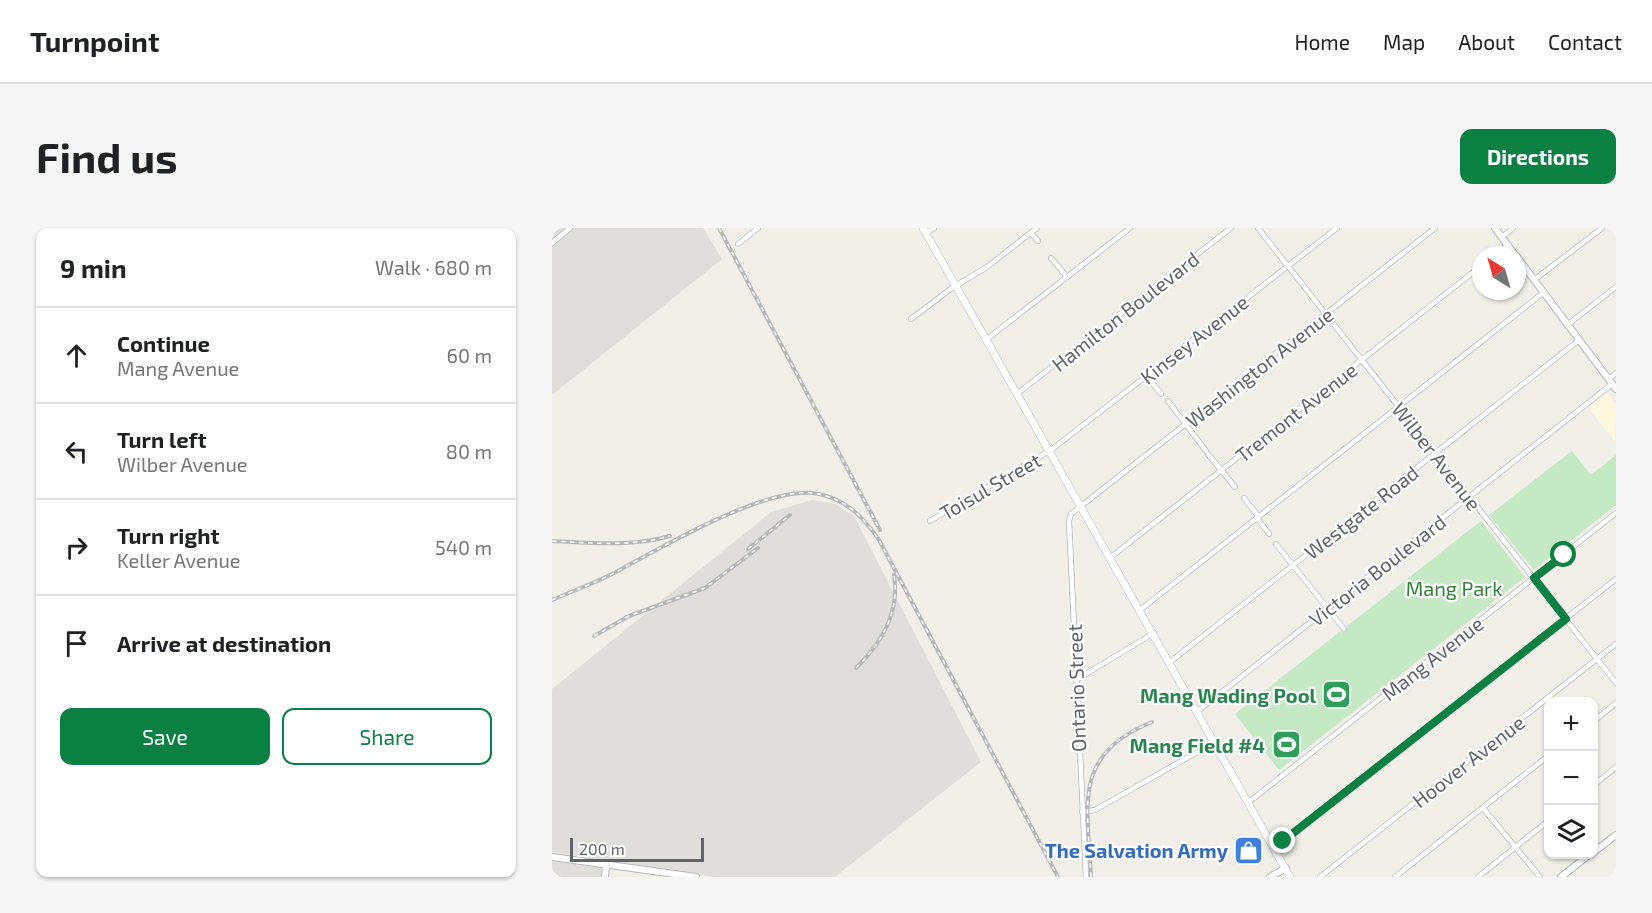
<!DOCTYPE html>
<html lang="en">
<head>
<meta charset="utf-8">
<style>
	:root { --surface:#fff; --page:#f6f6f6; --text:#202124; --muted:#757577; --line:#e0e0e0; --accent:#0b8043 }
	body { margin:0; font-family:"Exo 2",sans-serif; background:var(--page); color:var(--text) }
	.controls { position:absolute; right:18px; bottom:18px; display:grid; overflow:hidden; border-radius:12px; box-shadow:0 2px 4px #0004 }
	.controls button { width:54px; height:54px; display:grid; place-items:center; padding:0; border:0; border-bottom:2px solid var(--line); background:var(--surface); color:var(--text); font:30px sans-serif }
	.compass { position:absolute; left:920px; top:18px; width:54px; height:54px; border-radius:50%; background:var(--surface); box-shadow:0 2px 4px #0004; rotate:323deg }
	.scale { position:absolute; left:18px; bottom:15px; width:134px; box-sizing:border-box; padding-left:6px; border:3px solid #5f6368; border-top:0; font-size:16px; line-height:21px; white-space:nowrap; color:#5f6368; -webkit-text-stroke:4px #fff; paint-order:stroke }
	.stop { position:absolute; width:18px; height:18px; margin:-14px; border:4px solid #0b8043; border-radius:50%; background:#fff }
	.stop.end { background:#0b8043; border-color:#fff; box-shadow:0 2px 6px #0008 }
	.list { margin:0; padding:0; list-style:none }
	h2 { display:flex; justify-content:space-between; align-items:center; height:78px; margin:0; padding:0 24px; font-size:26px }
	h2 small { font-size:20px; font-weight:400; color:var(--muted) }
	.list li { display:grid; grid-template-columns:39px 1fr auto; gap:18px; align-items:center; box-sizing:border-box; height:96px; padding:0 24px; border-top:2px solid var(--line) }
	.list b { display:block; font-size:22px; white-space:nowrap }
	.list p { margin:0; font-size:20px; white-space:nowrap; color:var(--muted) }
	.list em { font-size:20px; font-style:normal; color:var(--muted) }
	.actions { display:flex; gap:12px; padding:18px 24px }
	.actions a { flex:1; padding:14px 0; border:2px solid var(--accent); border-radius:12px; text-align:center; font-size:21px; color:var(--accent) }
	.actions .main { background:var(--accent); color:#fff }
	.icon { flex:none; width:33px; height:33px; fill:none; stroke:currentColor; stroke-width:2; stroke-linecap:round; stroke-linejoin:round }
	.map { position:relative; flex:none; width:1064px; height:649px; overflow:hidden; border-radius:12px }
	header { display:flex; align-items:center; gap:36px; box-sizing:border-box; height:84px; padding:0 30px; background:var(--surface); border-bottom:2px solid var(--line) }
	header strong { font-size:28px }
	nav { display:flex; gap:33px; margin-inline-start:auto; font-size:21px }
	.intro { display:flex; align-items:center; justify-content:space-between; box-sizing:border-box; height:144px; padding:0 36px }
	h1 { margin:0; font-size:42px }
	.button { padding:15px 27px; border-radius:12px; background:var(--accent); color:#fff; font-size:21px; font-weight:700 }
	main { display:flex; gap:36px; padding:0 36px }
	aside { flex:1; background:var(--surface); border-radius:12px; box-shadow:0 2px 4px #0004 }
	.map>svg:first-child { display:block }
</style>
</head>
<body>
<header>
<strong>Turnpoint</strong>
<nav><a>Home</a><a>Map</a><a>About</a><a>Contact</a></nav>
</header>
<div class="intro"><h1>Find us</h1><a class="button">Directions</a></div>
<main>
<aside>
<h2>9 min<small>Walk · 680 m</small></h2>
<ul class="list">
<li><svg class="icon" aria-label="ahead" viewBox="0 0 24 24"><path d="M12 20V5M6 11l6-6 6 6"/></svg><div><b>Continue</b><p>Mang Avenue</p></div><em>60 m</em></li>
<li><svg class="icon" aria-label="left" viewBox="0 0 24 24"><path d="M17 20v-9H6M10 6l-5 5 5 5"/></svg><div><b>Turn left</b><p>Wilber Avenue</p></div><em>80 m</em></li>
<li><svg class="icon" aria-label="right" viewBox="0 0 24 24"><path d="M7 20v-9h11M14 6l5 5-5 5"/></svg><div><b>Turn right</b><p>Keller Avenue</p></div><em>540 m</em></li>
<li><svg class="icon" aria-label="arrive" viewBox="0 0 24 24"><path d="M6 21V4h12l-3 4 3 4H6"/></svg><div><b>Arrive at destination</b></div></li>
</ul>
<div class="actions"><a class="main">Save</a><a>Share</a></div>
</aside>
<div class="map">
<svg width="1064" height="649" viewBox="0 0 1064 649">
	<rect width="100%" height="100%" fill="#f1efe8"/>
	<path fill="#fef7e0" d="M1055,165L1064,177L1063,214L1037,180Z"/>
	<g fill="#e0deda">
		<path d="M0,0H151L170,31L0,167Z"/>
		<path d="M260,272L283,276L302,288L429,534L283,649H163L0,624V461L219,284Z"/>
		<path d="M0,630L54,637L53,649H0Z"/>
	</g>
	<g fill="#c5e8c5">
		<path d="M1020,223L1039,247L1064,227V277L982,342L937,287Z"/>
		<path d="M929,293L973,349L727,542L683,486Z"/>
	</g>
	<path fill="#aadaff" d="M783,455L796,472L788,478L775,462Z"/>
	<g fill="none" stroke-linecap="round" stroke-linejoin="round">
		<defs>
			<g id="minor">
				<path d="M706,0L1064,455"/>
				<path d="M374,5L382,0"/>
				<path d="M479,5L486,13"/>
				<path d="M950,9L961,0"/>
				<path d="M0,15L18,0"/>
				<path d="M186,16L206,0"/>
				<path d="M943,27L956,17"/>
				<path d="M499,30L515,49"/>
				<path d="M982,52L1050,0"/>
				<path d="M359,91L400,60L435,39L485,0"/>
				<path d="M1015,97L1064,59"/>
				<path d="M435,111L578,0"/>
				<path d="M595,148L609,166"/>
				<path d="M1057,151L1064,145"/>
				<path d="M466,165L679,0"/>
				<path d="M616,173L654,223"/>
				<path d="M656,226L683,259"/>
				<path d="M692,270L707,289"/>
				<path d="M705,290L717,306"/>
				<path d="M378,293L499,222L785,0"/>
				<path d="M724,316L792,401"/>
				<path d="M559,329L929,38"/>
				<path d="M588,382L991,65"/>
				<path d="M618,434L1027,112"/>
				<path d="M524,452L602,405"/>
				<path d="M646,483L1060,156"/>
				<path d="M1042,493L1064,475"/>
				<path d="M1042,557L1064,539"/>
				<path d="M697,574L1064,285"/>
				<path d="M931,580L988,649"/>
				<path d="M530,584L543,582L663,514"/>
				<path d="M722,620L1064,351"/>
				<path d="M534,649L517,293L519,286L883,0"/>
				<path d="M768,649L1064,416"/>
				<path d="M843,649L996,528"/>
				<path d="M926,649L996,593"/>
			</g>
			<g id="tertiary">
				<path d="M943,0L963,27"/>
				<path d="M965,29L1064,161"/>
				<path d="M1042,624L1064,607"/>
				<path d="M0,629L144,649"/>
				<path d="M53,649L54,637"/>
				<path d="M718,649L734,640"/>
				<path d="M1009,649L1038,626"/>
			</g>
			<path id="secondary" d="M371,0L738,649"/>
		</defs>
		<use href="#minor" stroke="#b5b8bc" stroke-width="6"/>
		<use href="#tertiary" stroke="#b5b8bc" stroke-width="8"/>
		<use href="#secondary" stroke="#b6babf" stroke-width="8"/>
		<use href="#minor" stroke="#fff" stroke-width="4.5"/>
		<use href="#tertiary" stroke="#fff" stroke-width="6"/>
		<use href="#secondary" stroke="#fff" stroke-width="7"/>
		<defs>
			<g id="rail">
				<path d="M167,0L328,302"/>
				<path d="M0,313C41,315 79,319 118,308"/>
				<path d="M196,321L238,287"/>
				<path d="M0,372C21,363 43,355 64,344C109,320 217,255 267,266C295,272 312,290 327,312L506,649"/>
				<path d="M42,408L77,388L153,360L206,320"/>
				<path d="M304,440C330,415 348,383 342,347"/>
				<path d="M539,649C536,577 519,527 600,494"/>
			</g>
		</defs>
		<use href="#rail" stroke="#b6b7b8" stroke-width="4"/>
		<use href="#rail" stroke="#fff" stroke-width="1.5" stroke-dasharray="4.5" stroke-linecap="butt"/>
	</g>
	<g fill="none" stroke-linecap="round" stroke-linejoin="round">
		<path stroke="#0b8043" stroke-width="8" d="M731,613L1014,391L982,350L1012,327"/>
	</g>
	<defs>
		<symbol id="stadium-square" viewBox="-11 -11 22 22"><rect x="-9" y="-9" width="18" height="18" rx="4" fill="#2e9e5b" stroke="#fff"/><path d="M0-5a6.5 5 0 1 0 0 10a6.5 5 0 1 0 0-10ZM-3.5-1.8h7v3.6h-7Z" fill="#fff"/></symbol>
		<symbol id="shop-square" viewBox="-11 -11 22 22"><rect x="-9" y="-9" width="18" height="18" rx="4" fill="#3f7fe0" stroke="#fff"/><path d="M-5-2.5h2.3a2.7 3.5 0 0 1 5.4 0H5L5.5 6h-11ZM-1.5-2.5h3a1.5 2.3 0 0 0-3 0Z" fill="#fff"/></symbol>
	</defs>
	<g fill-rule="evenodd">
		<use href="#stadium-square" x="768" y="450" width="33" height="33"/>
		<use href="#stadium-square" x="718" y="500" width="33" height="33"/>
		<use href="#shop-square" x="680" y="606" width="33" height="33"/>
	</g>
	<g text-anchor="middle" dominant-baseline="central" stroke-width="4.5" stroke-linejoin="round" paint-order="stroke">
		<g font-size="20" fill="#5f6368" stroke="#fff">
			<text transform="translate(573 83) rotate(-38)">Hamilton Boulevard</text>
			<text transform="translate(642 111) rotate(-38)">Kinsey Avenue</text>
			<text transform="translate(707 139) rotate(-38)">Washington Avenue</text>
			<text transform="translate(744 184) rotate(-38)">Tremont Avenue</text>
			<text transform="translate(885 228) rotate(52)">Wilber Avenue</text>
			<text transform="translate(438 258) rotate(-30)">Toisul Street</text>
			<text transform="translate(809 284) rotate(-38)">Westgate Road</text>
			<text transform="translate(825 342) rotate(-38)">Victoria Boulevard</text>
			<text transform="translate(880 430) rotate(-38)">Mang Avenue</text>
			<text transform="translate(524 460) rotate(-92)">Ontario Street</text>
			<text transform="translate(916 533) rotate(-38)">Hoover Avenue</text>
		</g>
		<g font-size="20" fill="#348238" stroke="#fff">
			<text x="902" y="360">Mang Park</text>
		</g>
		<g font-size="20" font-weight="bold" fill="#27864d" stroke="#fff" text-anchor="end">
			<text x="764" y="467">Mang Wading Pool</text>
			<text x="713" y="517">Mang Field #4</text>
		</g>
		<g font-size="20" font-weight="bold" fill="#366cbe" stroke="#fff" text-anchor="end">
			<text x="676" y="622">The Salvation Army</text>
		</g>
	</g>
</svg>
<div class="controls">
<button>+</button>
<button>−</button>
<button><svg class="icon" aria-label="layers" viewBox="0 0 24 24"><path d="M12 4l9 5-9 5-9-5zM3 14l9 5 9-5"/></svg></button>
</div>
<svg class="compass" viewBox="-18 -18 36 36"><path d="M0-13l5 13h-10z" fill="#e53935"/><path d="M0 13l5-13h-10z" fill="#757577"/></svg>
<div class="scale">200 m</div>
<div class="stop" style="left:1012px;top:327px"></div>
<div class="stop end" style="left:731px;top:613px"></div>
</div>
</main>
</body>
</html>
